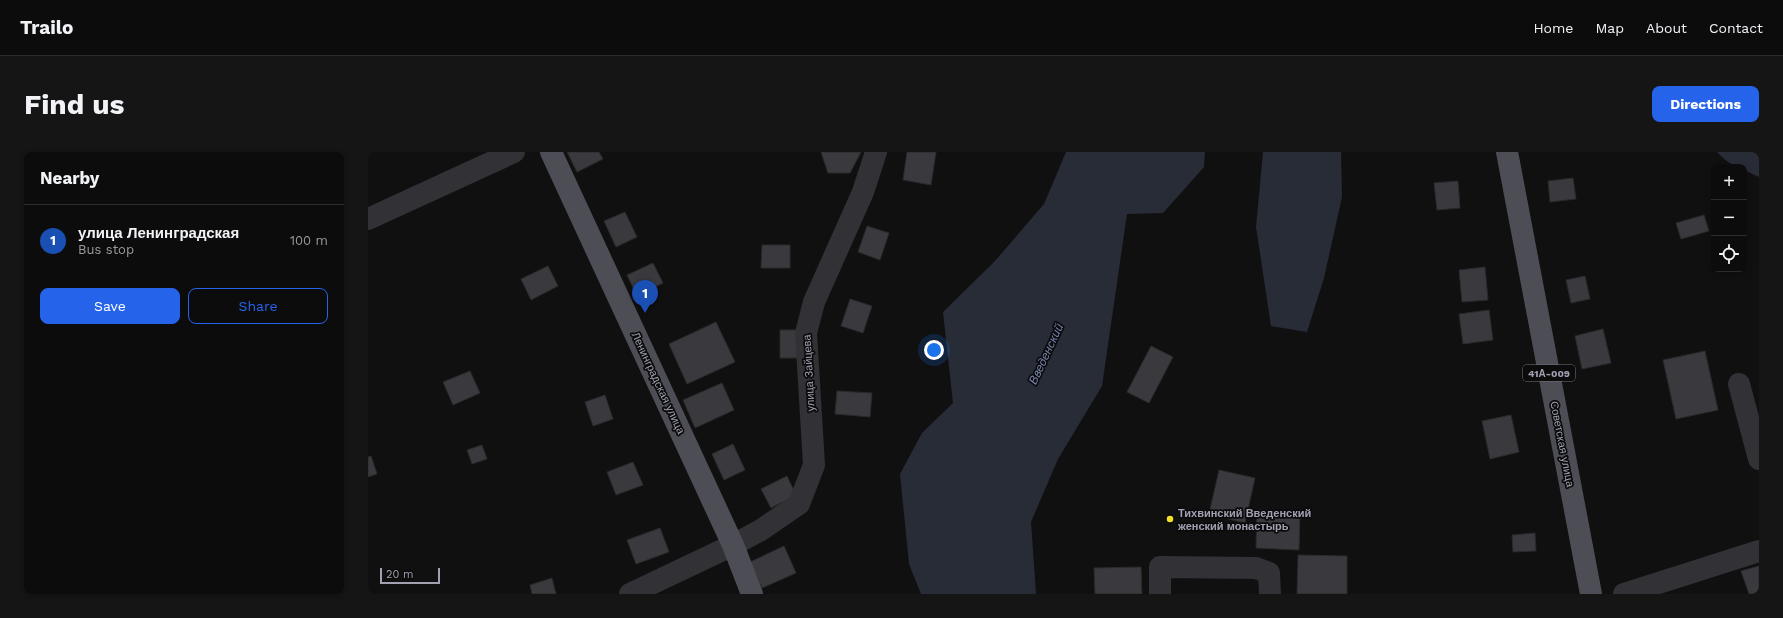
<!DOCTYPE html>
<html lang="en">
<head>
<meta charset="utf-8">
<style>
	:root { --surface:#0c0c0d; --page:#151516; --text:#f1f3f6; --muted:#9a9b9d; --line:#2c2c2e; --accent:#2563eb }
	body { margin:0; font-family:"Work Sans",sans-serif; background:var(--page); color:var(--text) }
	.controls { position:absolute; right:12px; top:12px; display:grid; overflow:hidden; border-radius:8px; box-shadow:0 2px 6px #0003 }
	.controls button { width:36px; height:36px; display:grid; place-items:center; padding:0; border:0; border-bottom:1px solid var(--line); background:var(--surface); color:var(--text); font:20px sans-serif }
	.scale { position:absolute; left:12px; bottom:10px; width:60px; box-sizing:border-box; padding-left:4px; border:2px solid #a1a1b2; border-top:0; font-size:11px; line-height:14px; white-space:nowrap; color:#a1a1b2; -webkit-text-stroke:3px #0b0b0c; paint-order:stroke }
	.you { position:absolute; left:566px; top:198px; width:14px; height:14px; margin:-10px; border:3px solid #fff; border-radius:50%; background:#1a73e8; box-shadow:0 0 0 6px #1a73e833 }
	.badge { display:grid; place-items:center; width:26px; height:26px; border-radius:50%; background:var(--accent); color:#fff; font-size:13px; font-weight:700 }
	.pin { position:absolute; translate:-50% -33px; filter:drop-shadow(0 1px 2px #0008) }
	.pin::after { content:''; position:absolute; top:21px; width:14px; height:12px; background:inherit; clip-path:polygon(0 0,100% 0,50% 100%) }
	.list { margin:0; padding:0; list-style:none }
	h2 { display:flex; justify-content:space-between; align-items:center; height:52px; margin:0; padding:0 16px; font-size:17px }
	h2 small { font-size:13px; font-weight:400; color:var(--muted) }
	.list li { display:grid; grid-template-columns:26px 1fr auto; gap:12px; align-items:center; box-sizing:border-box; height:72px; padding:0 16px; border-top:1px solid var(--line) }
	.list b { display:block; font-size:15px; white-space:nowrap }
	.list p { margin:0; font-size:13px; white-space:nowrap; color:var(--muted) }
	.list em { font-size:13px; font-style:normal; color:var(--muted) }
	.actions { display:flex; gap:8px; padding:12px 16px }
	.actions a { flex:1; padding:9px 0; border:1px solid var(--accent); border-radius:8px; text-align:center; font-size:14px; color:var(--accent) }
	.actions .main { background:var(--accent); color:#fff }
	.icon { flex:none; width:22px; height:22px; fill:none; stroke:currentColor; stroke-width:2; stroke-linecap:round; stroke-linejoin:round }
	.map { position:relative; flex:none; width:1391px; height:442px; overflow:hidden; border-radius:8px }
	header { display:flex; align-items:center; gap:24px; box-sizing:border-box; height:56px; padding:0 20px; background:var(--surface); border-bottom:1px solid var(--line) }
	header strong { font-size:19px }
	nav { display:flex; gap:22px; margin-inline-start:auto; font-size:14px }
	.intro { display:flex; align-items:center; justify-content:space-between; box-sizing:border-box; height:96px; padding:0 24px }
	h1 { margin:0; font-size:28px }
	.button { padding:10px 18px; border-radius:8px; background:var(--accent); color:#fff; font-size:14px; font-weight:700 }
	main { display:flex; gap:24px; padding:0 24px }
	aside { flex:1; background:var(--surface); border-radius:8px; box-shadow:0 2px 6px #0003 }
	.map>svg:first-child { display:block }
</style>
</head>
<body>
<header>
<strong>Trailo</strong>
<nav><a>Home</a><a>Map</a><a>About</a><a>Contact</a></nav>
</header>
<div class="intro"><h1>Find us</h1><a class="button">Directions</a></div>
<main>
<aside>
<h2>Nearby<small></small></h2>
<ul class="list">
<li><span class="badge" style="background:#1a4fb4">1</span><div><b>улица Ленинградская</b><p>Bus stop</p></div><em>100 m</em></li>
</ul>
<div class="actions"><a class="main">Save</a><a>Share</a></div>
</aside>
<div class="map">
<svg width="1391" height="442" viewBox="0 0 1391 442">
	<rect width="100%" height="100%" fill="#101011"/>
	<g fill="#282c36">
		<path d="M698,0H837L836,15L795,61L759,62L734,234L690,307L663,370L668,442H553L541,412L532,322L554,281L585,251L575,160L627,109L676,52Z"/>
		<path d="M895,0H973L974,45L956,126L939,180L903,174L888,75Z"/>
		<path d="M1349,0H1391V25L1376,18V15C1364,15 1357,8 1349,0Z"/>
	</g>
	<g fill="#3a3a3e" stroke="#2a2a2d">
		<path d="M199,0H231L235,7L209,20Z"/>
		<path d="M453,0H493L482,21H460Z"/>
		<path d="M539,0H568L563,33L535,28Z"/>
		<path d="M1205,26L1208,47L1182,50L1180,29Z"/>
		<path d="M1090,29L1092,56L1069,58L1066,31Z"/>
		<path d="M257,60L269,85L248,95L236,69Z"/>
		<path d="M1336,63L1341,79L1313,87L1308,71Z"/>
		<path d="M499,74L521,81L512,108L490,100Z"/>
		<path d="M394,93H422V116H393Z"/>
		<path d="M285,111L295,131L269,144L259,123Z"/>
		<path d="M180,114L190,134L163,148L153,127Z"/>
		<path d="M1117,115L1120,148L1094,150L1091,118Z"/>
		<path d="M1217,124L1222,147L1203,151L1198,128Z"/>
		<path d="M482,147L504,154L495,181L473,174Z"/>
		<path d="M1121,158L1125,188L1095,192L1091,162Z"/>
		<path d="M348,170L367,210L319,232L301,192Z"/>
		<path d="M1235,177L1243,211L1214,217L1207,184Z"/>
		<path d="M412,178H430L429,206H412Z"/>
		<path d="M783,194L805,205L781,251L759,240Z"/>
		<path d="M1337,199L1350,258L1308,267L1295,208Z"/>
		<path d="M102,219L112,241L85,253L75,230Z"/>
		<path d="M354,231L366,258L327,276L315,248Z"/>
		<path d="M469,239L504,241L502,265L467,262Z"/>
		<path d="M237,243L245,267L225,274L217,250Z"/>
		<path d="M1143,263L1151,300L1122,307L1114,269Z"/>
		<path d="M365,292L377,318L356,328L344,302Z"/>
		<path d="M114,293L119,307L104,312L99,298Z"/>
		<path d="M3,304L9,322L0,325V305Z"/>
		<path d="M265,310L275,333L248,343L239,320Z"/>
		<path d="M851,318L887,326L877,371L841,362Z"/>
		<path d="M419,324L428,343L403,356L393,337Z"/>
		<path d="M889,358L932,359L931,398L888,396Z"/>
		<path d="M292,376L301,400L268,412L259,388Z"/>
		<path d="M1167,381L1168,399L1145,400L1144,383Z"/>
		<path d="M416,394L428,421L394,436L382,410Z"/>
		<path d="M930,403L979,404V442H929Z"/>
		<path d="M1391,414V442H1381L1373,419Z"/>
		<path d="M773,415L774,442H727L726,416Z"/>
		<path d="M184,426L188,442H164L162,433Z"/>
	</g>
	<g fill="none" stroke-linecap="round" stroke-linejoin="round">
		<g stroke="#313136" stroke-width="22">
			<path d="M0,67L146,0"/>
			<path d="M1371,232L1391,307"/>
			<path d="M262,442L365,393L393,378L431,352L446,313L438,181L446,150L495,40L508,0"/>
			<path d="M792,442V415L888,416L901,421L902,442"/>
			<path d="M1256,442L1391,399"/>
		</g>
		<g stroke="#4d4d55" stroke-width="22">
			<path d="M183,0L365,393L384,442"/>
			<path d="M1139,0L1223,442"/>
		</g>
	</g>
	<circle fill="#f2e327" stroke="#0b0b0c" stroke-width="1.5" cx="802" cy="367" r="4"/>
	<g text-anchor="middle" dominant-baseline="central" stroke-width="3.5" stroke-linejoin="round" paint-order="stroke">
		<rect fill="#0b0b0c" stroke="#747480" stroke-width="1" x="1155" y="213" width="52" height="16" rx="3"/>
		<g font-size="10" font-weight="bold" fill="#a1a1b2">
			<text x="1181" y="221">41А-009</text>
		</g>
		<g font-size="11" fill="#a1a1b2" stroke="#0b0b0c">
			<text transform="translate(441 221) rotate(-93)">улица Зайцева</text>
			<text transform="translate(290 231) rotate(65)">Ленинградская улица</text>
			<text transform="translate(1194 292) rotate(79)">Советская улица</text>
		</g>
		<g font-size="11" font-weight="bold" fill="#a1a1b2" stroke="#0b0b0c" text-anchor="start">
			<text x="810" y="361">Тихвинский Введенский<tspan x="810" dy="13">женский монастырь</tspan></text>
		</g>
		<g font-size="12" font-style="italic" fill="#7685ae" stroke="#0b0b0c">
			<text transform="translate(678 202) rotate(-65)">Введенский</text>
		</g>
	</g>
</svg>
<div class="controls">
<button>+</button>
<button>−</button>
<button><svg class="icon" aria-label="locate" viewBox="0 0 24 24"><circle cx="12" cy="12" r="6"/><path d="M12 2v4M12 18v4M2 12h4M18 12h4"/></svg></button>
</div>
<div class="scale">20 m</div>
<div class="you"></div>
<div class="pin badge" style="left:277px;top:161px;background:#1a4fb4">1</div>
</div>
</main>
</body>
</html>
